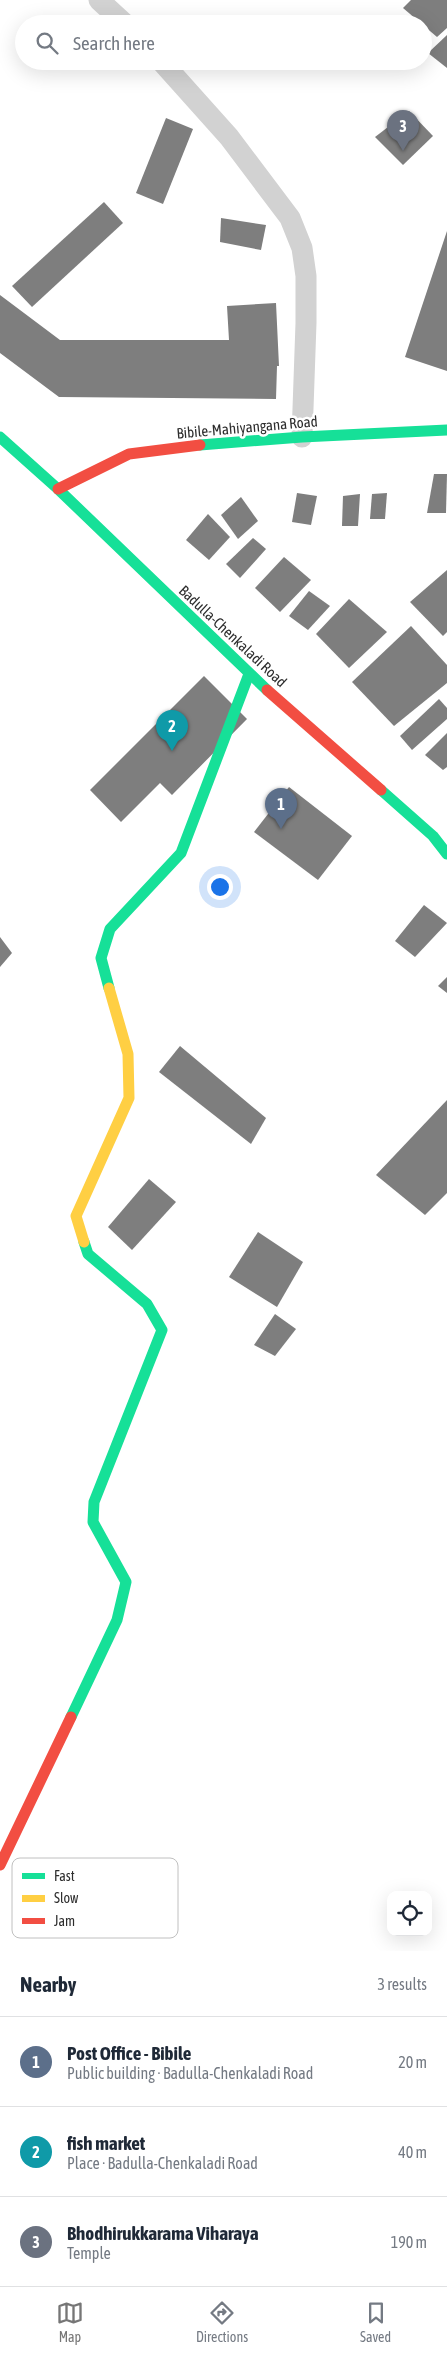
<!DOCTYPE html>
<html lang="en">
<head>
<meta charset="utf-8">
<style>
	:root { --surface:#fff; --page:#f2f2f3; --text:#1f2937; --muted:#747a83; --line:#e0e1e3; --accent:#767676 }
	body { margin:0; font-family:"Asap Condensed",sans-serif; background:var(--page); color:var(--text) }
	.controls { position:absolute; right:15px; bottom:15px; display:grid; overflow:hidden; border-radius:10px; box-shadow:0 5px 20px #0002 }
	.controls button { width:45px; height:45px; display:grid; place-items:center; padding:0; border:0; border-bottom:1px solid var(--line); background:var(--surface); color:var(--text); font:25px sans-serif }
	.you { position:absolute; left:219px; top:886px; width:18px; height:18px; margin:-12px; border:4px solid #fff; border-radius:50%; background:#1a73e8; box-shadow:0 0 0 8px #1a73e833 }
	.badge { display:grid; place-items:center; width:32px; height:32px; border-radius:50%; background:var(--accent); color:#fff; font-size:16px; font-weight:700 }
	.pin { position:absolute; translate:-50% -41px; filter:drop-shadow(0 1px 2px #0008) }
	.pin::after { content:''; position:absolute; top:26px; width:18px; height:15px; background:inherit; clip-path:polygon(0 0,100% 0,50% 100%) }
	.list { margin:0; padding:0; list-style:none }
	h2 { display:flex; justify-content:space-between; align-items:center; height:65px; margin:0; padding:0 20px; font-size:21px }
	h2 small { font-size:16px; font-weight:400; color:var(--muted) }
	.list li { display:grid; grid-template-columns:32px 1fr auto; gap:15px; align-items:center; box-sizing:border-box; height:90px; padding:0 20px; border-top:1px solid var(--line) }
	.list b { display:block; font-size:19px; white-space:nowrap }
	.list p { margin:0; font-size:16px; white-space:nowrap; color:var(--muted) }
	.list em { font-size:16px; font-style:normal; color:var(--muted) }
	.icon { flex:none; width:28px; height:28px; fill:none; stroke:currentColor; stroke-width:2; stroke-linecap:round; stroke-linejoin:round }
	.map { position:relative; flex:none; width:447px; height:1951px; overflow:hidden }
	.search { position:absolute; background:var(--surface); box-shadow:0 5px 20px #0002; left:15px; right:15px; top:15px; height:55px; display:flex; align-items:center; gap:12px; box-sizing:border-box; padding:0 18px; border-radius:28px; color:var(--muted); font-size:19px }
	.sheet { height:335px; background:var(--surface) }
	nav { display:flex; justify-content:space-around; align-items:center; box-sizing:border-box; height:70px; border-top:1px solid var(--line); background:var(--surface); font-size:14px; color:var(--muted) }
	nav a { display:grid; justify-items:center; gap:2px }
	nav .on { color:var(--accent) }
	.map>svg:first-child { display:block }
</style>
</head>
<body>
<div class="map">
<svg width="447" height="1951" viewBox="0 0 447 1951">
	<rect width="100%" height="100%" fill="#fff"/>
	<g fill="#7e7e7e">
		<path d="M411,0H447V28L437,37L403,8Z"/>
		<path d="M447,35V68L428,53Z"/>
		<path d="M409,111L433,136L403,165L375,137Z"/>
		<path d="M166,118L193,129L163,204L136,193Z"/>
		<path d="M104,202L123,223L32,307L12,286Z"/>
		<path d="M221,218L266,225L261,250L220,242Z"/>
		<path d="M447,231V371L405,357Z"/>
		<path d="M0,295L60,340H229L227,306L276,303L279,366H277L276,399L59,397L0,353Z"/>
		<path d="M434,474H447L446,513H427Z"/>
		<path d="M297,493L317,496L311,525L292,522Z"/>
		<path d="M387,493L385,519H370L372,494Z"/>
		<path d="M360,494L358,526H342L343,496Z"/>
		<path d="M241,497L258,521L238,539L221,515Z"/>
		<path d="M208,514L230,537L209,560L186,540Z"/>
		<path d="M253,538L266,549L240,578L226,564Z"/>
		<path d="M284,557L311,580L280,612L255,588Z"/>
		<path d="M447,570V632L443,636L410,602Z"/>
		<path d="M309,591L330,606L308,630L289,616Z"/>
		<path d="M349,599L387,632L349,668L316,634Z"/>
		<path d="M411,626L447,665V683L394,726L352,682Z"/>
		<path d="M204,676L247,719L172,795L160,783L121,822L90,790Z"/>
		<path d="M439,699L447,708V719L412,750L400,736Z"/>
		<path d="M447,733V767L443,770L425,755Z"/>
		<path d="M289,787L352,836L318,880L254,832Z"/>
		<path d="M424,905L447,923L415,957L395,941Z"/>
		<path d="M0,937L12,953L0,967Z"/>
		<path d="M447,977V993L438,986Z"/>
		<path d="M180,1046L266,1118L251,1144L159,1072Z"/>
		<path d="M447,1100V1193L425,1215L376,1175Z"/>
		<path d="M149,1179L176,1202L132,1250L108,1227Z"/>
		<path d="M258,1232L303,1262L277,1307L229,1277Z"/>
		<path d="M275,1314L296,1329L275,1356L254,1345Z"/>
	</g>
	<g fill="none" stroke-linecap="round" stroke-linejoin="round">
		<g stroke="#d2d2d2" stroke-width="21">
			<path d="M99,0L125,24"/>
			<path d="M161,61L229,137L290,218L302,248L306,276V323L302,437"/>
		</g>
		<g stroke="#16e098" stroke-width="11">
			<path d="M0,437L58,489L267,690"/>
			<path d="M200,445L302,437L447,430"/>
			<path d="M381,790L433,836L447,854"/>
			<path d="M109,988L101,958L110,929L181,853L249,674"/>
			<path d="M71,1717L117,1620L126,1582L93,1522L94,1502L162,1330L147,1304L88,1254L84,1242"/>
		</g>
		<path stroke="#ffcf43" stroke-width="11" d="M84,1242L76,1216L129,1098L128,1054L109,988"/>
		<g stroke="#f24e42" stroke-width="11">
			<path d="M58,489L129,454L200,445"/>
			<path d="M267,690L381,790"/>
			<path d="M0,1865L71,1717"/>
		</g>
	</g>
	<g text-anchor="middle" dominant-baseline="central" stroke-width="5" stroke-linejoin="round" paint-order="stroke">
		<g font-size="15" fill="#2d2d2d" stroke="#fff">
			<text transform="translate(247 427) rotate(-5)">Bibile-Mahiyangana Road</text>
			<text transform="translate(233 636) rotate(43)">Badulla-Chenkaladi Road</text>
		</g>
	</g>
	<rect x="12" y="1858" width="166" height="80" rx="8" fill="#fff" stroke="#c0c0c0" stroke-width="1"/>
	<rect x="22" y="1873" width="23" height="6" fill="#16e098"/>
	<rect x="22" y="1895" width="23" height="7" fill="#ffcf43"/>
	<rect x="22" y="1918" width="23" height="6" fill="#f24e42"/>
	<g font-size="14" fill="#2d2d2d">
		<text x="54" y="1881">Fast</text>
		<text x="54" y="1903">Slow</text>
		<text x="54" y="1926">Jam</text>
	</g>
</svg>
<div class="controls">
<button><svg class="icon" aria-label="locate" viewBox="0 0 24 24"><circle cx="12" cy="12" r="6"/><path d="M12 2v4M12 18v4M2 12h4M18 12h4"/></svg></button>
</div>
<div class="you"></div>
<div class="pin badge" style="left:281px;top:829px;background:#5c6f8a">1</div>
<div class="pin badge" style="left:172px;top:751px;background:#0f9aa8">2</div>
<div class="pin badge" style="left:403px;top:151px;background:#6b7280">3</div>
<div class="search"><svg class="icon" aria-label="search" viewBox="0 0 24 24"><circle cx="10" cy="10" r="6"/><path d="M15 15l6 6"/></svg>Search here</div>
</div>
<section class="sheet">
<h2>Nearby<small>3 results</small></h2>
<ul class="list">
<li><span class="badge" style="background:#5c6f8a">1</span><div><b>Post Office - Bibile</b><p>Public building · Badulla-Chenkaladi Road</p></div><em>20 m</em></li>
<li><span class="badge" style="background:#0f9aa8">2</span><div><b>fish market</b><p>Place · Badulla-Chenkaladi Road</p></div><em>40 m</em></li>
<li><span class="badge" style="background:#6b7280">3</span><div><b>Bhodhirukkarama Viharaya</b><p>Temple</p></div><em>190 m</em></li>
</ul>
</section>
<nav>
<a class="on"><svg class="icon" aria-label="map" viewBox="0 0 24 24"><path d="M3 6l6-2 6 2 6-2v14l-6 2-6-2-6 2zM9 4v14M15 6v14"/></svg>Map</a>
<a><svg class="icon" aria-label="directions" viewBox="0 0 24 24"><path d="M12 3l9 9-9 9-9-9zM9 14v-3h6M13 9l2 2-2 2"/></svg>Directions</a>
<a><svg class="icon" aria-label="saved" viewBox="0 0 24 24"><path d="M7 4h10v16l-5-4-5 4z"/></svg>Saved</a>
</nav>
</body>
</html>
